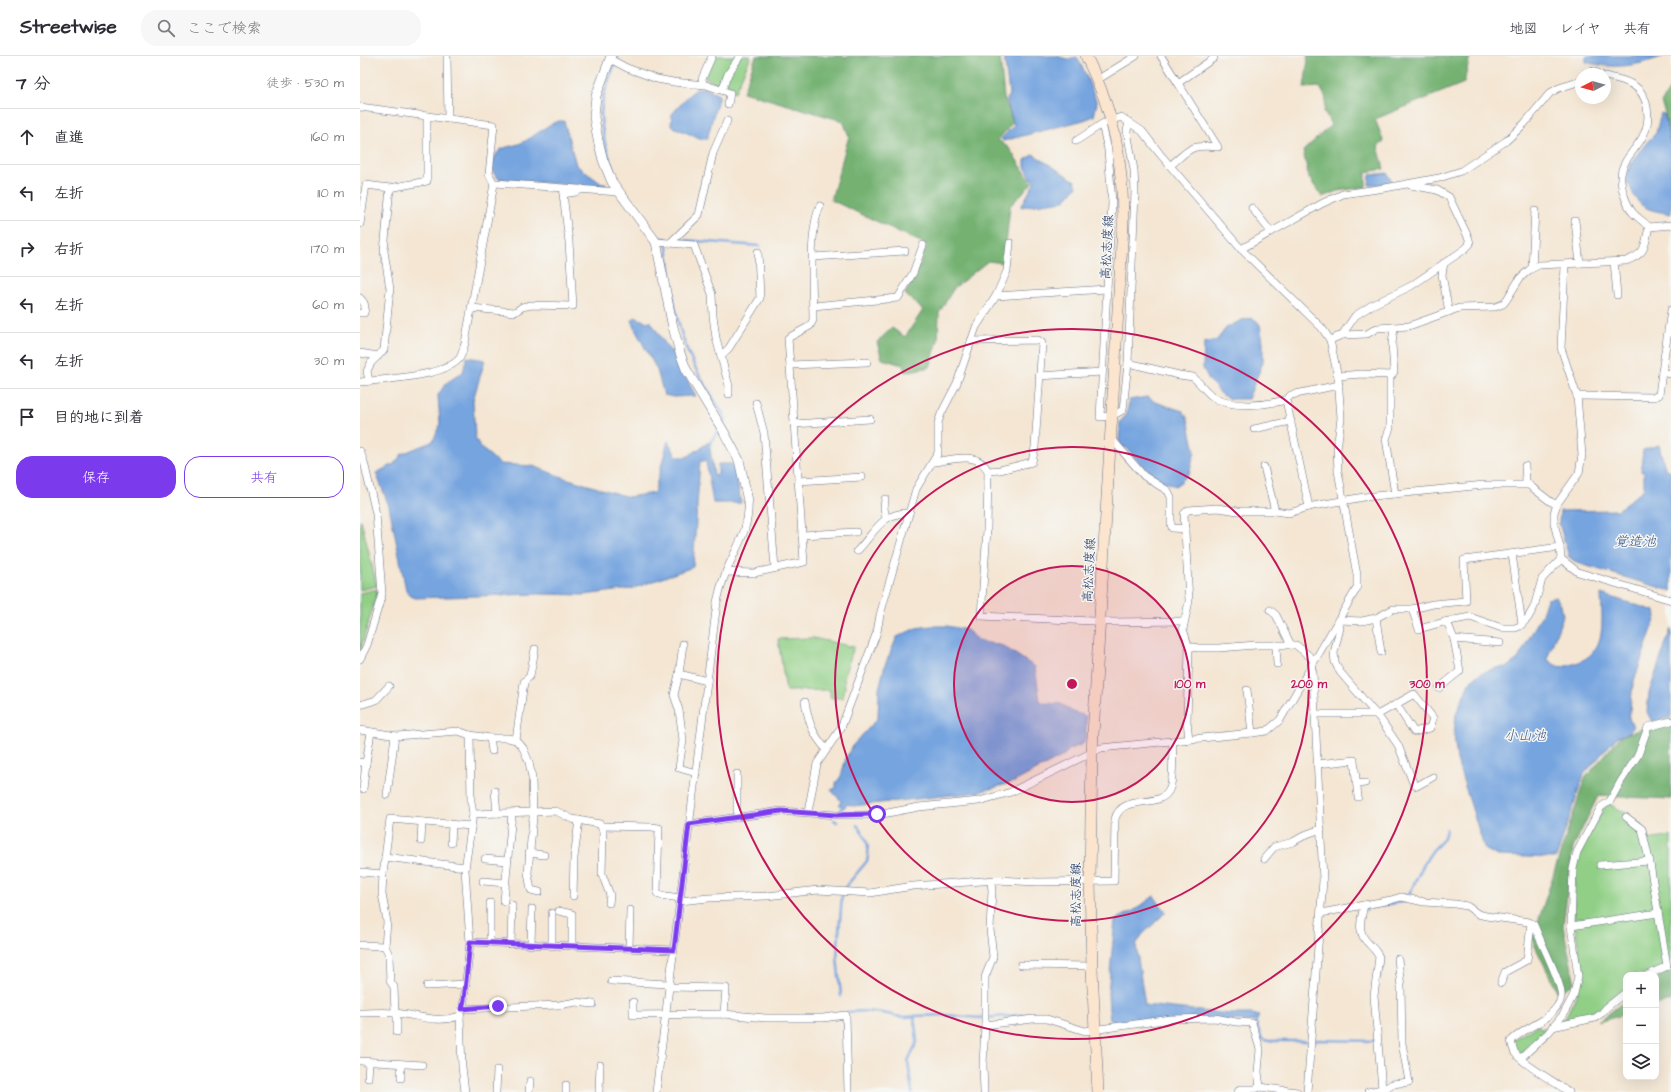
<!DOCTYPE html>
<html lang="ja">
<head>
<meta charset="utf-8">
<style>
	:root { --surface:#fff; --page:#f7f7f7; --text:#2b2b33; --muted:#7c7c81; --line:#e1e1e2; --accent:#7c3aed }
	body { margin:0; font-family:"Architects Daughter","Klee One",sans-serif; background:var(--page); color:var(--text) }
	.controls { position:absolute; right:12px; bottom:12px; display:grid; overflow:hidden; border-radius:8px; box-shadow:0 4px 16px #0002 }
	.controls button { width:36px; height:36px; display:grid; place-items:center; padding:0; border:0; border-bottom:1px solid var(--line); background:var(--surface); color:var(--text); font:20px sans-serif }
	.compass { position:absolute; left:1215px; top:12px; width:36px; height:36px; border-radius:50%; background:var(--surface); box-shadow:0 4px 16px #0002; rotate:264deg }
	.stop { position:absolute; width:12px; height:12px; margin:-9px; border:3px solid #7c3aed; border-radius:50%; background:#fff }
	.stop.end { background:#7c3aed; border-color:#fff; box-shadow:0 1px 4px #0008 }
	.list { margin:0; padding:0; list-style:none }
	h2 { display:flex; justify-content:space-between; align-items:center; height:52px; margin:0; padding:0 16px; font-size:17px }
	h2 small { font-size:13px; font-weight:400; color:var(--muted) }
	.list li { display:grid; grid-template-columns:26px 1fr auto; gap:12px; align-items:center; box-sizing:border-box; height:56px; padding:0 16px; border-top:1px solid var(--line) }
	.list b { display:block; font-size:15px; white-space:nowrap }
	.list em { font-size:13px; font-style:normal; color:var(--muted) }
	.actions { display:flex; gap:8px; padding:12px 16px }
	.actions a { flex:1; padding:9px 0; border:1px solid var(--accent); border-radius:16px; text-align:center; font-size:14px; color:var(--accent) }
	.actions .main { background:var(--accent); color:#fff }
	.icon { flex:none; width:22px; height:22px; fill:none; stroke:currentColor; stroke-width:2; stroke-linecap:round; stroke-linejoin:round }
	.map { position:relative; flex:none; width:1311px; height:1036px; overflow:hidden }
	header { display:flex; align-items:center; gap:24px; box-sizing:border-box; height:56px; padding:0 20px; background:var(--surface); border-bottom:1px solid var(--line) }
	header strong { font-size:19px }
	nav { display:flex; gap:22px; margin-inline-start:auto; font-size:14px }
	.search { width:280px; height:36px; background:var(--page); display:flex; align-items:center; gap:10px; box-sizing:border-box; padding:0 14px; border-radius:16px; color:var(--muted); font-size:15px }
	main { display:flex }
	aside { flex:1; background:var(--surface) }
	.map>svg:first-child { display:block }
</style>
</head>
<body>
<header>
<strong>Streetwise</strong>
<div class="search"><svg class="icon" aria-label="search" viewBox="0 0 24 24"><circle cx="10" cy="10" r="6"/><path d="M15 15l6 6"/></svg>ここで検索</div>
<nav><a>地図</a><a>レイヤ</a><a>共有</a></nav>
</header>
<main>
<aside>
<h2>7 分<small>徒歩 · 530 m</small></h2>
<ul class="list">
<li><svg class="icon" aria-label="ahead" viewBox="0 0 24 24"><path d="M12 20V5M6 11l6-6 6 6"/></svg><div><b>直進</b></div><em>160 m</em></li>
<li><svg class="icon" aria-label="left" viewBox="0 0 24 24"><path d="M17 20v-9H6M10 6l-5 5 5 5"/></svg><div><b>左折</b></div><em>110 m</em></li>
<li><svg class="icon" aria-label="right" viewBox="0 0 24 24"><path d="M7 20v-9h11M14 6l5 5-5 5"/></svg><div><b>右折</b></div><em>170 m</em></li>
<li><svg class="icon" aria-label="left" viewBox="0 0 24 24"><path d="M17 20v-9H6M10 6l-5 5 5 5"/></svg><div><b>左折</b></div><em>60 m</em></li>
<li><svg class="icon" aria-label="left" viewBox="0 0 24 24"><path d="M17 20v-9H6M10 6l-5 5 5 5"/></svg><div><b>左折</b></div><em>30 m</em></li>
<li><svg class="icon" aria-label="arrive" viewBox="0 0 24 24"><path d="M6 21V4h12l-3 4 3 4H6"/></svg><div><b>目的地に到着</b></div></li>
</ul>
<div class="actions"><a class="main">保存</a><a>共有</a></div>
</aside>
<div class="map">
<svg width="1311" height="1036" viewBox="0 0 1311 1036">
	<rect width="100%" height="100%" fill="#f6f6f2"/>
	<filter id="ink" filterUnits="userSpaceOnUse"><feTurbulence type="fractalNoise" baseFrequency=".025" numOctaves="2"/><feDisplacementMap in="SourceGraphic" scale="8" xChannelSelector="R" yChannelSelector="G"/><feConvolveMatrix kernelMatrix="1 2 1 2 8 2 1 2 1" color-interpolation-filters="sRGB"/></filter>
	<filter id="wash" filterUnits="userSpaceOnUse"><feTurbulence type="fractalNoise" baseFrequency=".012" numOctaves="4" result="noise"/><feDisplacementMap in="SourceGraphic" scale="16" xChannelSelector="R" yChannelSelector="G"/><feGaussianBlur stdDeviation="0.9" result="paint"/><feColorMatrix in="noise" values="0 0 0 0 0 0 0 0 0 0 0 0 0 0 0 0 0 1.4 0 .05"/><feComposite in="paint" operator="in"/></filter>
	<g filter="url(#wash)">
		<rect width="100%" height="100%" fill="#f4e6d3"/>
		<g fill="#90cf85" stroke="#567f72">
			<path d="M354,0H391L375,36L360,30L344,21Z"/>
			<path d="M1,464L17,530L0,534V465Z"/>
			<path d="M18,533L0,596V537Z"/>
			<path d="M453,582L494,591L484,621L485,632L483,642H470V634L426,635L418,583Z"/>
			<path d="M1247,747L1264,756L1282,769L1289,784L1311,780V904C1294,917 1287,919 1266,919V933L1234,959L1206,964L1183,978L1160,999L1155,993L1153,984L1178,969L1181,973L1205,962L1217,938L1221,920L1218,887L1214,868L1215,814L1218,797Z"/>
		</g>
		<g fill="#74b272" stroke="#487068">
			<path d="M396,0H483L485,2L489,0H640L644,42L653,66L638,84L649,92L672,127L650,150L644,207L628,205L594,232L579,257L578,284L570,311L545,316L543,309L522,303L517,286L532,272L545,281L563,254L545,238L555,220L567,189L471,144L489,80L483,65L383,36Z"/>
			<path d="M947,0H1110L1104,27L1015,63L1024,86L1018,90L1024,113L1006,116V131L977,135L962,141L949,122L943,95L971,69L964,55L966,42L960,31L944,32L948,4Z"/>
			<path d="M1311,31V89L1305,57L1301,47Z"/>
			<path d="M1311,663V743L1238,740L1213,792L1203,870L1215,927L1198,937L1172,884L1225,722L1261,680Z"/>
			<path d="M1311,912V945L1296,949V923Z"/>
			<path d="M1266,944V958L1238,966Z"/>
		</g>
		<g fill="#76a4df" stroke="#486a9e">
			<path d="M644,0H696L707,3L717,1L726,19L737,47L734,60L724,64L643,85L641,83L654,69L647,45L649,37Z"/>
			<path d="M1226,0H1304C1278,10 1253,14 1226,6Z"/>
			<path d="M338,32H344L359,39L347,83H341L311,70L312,58L330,38Z"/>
			<path d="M1301,57L1304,58L1311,92V158C1286,153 1279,154 1269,128H1265V122L1274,102L1287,86L1296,77Z"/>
			<path d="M199,65H204L216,109L242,128H246L245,132L140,123C128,118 132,101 140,94C146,90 155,90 161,87C175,81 185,69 199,65Z"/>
			<path d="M673,98L715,125L717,130L708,141L703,145L661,151L674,127L665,111V104Z"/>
			<path d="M1027,117L1033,127L1009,129L1010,119Z"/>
			<path d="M275,261L284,265L291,266L310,295H312L336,340L313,341L304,339L297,314L276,275L272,264Z"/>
			<path d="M892,262L897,265L900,269L903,286V306L888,343H870L862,339L849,324L843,312L844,287L857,284L866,272L882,264Z"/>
			<path d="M107,301L125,304L113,344L115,381L120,391L140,408L173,410L205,422L268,441L294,437L308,385L317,401H327L349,386L354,419L358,418V408H372L377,424L381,447H353L346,405H340L333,511L271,533L224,539L178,538L55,542L49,539L46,534L29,450L16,417L34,408L42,398L73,385L80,368L78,339L86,327L103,316Z"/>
			<path d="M787,341L795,346L823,355L828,363L835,396L829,417L822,425L815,430C792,422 782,411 767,392L763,391L759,385L760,366L767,358L769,344Z"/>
			<path d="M1299,389L1305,412L1311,415V535L1217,507L1209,501L1199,467L1200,455L1258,454L1284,433V417L1281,415L1283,394Z"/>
			<path d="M1241,538L1295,555L1296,561L1273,628L1269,662L1273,671L1270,676L1257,681L1224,718L1196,802L1138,800L1125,794L1097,705L1094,678L1096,658L1109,627L1121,617L1136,612L1147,611L1158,603L1182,558L1187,543L1196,541L1201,549L1203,560L1187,603C1198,612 1200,612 1213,608C1248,598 1242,567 1241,538Z"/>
			<path d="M571,570H587L607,574L619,585L643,590L675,611L680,645L685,647L701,648L713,656L726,660V680L723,688L710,693L703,700L654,726L619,736L493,750L488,748L484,752L479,749L481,745L471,734L476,732V727L481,720L486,702L493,689L518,662L519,633L525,609L537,581L556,572Z"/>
			<path d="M1311,572V661L1292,666L1287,656L1289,637Z"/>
			<path d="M794,840L806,856L782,879L776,889L785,949L870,958H893L899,960L896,966L876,964L758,968L750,964L749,955L748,937L755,864L775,854Z"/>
		</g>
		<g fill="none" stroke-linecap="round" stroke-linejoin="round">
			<g stroke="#76a4df" stroke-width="2.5">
				<path d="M258,0C251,18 242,38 241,57C241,80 250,103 256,124L260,130"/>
				<path d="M296,181L307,183"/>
				<path d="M306,183C311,219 313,257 326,291C336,317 352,340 366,363L362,369"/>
				<path d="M323,184L400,190"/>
				<path d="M348,391L359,373"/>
				<path d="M480,755L482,751"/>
				<path d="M474,764L477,766"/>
				<path d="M483,834L507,805C511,791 506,780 497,769"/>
				<path d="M1049,839C1056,824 1063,807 1073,794C1081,785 1084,786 1086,773"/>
				<path d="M1006,854L1007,852L1042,846"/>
				<path d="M1019,924L1024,902L1019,895"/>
				<path d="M481,940L477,901L482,840"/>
				<path d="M487,956C499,955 511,955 522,957C535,959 540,963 554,960"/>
				<path d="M895,964L902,983L908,985H947"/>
				<path d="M747,980L762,978"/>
				<path d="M955,984L1015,985"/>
				<path d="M552,1036L548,1005L557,986L554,960L584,959L621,962L677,958L693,960L716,969"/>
			</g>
		</g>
	</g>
	<g filter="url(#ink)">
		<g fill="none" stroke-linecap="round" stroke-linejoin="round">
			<defs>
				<g id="minor">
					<path d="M87,0L88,63"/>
					<path d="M801,0L818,27"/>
					<path d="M250,3L267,12L297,23L313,26L346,29L370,37L368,48"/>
					<path d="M1229,18L1231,15L1240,18"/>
					<path d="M1245,20C1253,22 1261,23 1269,27C1290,36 1292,65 1282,82C1275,94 1262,105 1261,119C1260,130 1266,148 1273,157C1278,162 1284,166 1289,171"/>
					<path d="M737,24L776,0"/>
					<path d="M343,28L342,23L352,0"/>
					<path d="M362,34L368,18L380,0"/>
					<path d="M0,51L134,69L129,118L134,128L105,287C103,293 102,301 98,304C81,321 25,323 0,326"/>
					<path d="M716,85L742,68"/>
					<path d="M810,110C830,93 830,88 858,91L818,27L854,2V0"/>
					<path d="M134,128L136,127L258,136"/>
					<path d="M892,152L911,176"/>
					<path d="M1215,165L1220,207"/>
					<path d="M0,168L6,129L30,132"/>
					<path d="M296,186L334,189L352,238L353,260L356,282L369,330V338"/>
					<path d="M310,187L339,159L353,97L367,65"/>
					<path d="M881,193L963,147L983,138L1025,132L1079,122L1101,115L1146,85L1164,68L1190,37L1199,32L1221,25"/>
					<path d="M453,201L545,195"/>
					<path d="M1254,205L1257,239"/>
					<path d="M1084,207L1082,219L1089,256"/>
					<path d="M1205,209L1201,292L1217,340L1222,399L1219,417L1197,448L1194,457V467L1200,491L1201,503L1218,516L1311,544"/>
					<path d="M1172,212L1175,155"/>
					<path d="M747,233L740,361L752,360L763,354L768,307L775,136L774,114L767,75L769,66"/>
					<path d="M636,240L647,215L650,187"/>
					<path d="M0,242C5,247 6,250 4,257H0"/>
					<path d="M453,250L538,242L553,217L563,189"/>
					<path d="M111,252L155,256L162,251L171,249L213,250L209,186L203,138L216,136L222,133"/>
					<path d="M1034,271L1032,288L1034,316L1030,321V372L1026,383L1035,438"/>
					<path d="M982,279L995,260L1012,249L1051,230L1105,193L1110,188L1109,183L1089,141L1077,134L1050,129"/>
					<path d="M970,284L982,279L1007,278L1017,272L1049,270L1099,252L1135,251L1143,248L1147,243L1160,222L1169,214L1179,209L1266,205C1287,197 1284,191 1289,171L1311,169"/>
					<path d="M611,285L678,284L682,287L675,391L672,406L640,414L628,415"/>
					<path d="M0,297L18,300"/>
					<path d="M362,299L369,292L400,242L398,196"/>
					<path d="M768,307L819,319L833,321C840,327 846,336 853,341C871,353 906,349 926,344"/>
					<path d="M430,309L507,306"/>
					<path d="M1302,316L1311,254"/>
					<path d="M679,320L742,316"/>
					<path d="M978,320L1001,318L1032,319"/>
					<path d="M9,325L7,315L11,307L24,294L30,233L24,195L30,132L67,125V60"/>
					<path d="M1217,340L1294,341L1299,339L1302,316L1311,318"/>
					<path d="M396,347L404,377L415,512"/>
					<path d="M434,368L510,363"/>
					<path d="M894,373L931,365"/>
					<path d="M750,381L784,420L808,435L811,441V468L812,472L825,473"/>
					<path d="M0,395L4,406L16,458L22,538L7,589L0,603"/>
					<path d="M573,406C592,404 618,394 628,415L627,474L621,560L754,566L823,565"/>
					<path d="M1165,410L1166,425L1169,429"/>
					<path d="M904,411L915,455"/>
					<path d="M438,425L502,421"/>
					<path d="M525,443L524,452L526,462"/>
					<path d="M949,451L926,344L931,339L979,329"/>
					<path d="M442,479L496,476"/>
					<path d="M497,495C514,478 521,456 549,457"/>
					<path d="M1152,498L1162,568"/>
					<path d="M366,516L394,517L444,506L428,282L450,270L453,264C453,233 448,177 460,150"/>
					<path d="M1052,553L1059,573L1084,566L1088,568L1094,583L1100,615L1079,632"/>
					<path d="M910,554L916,559L931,589"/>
					<path d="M1016,562L1021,596"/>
					<path d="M978,564L1002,565L1016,562L1033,553H1052L1073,548L1106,545L1104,504L1200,491"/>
					<path d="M977,566L980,572L974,597L975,606L980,616L1021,664L1038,689L1054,729L1057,730L1073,721"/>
					<path d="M1084,566L1110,561L1142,572H1155L1160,570L1168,562L1174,551L1182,523L1201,503"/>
					<path d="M1094,583L1140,587"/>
					<path d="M323,588L319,618L347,625"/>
					<path d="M916,589L917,608"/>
					<path d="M828,590L838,592H859L896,589H936L954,604"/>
					<path d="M319,618L314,639L319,654L323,684L319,712L336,717"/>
					<path d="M887,634L892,677"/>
					<path d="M445,646C449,667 452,677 466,693"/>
					<path d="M0,649L16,644L29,630"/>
					<path d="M955,658H1019L1054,638L1073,662L1070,672L1054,676L1036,648"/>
					<path d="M0,674L37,680L98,675L110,679L130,682H148L156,684L163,692L169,706L172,722L173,761L168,817L171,834L179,836"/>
					<path d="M130,682L132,695"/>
					<path d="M156,684L164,626L170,620L175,593"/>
					<path d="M829,684L827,665L829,592L823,573L829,545L824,458L828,454L857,452L878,455H915L929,457L953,450L1004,441L1124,429H1169L1191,446L1197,448"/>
					<path d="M0,706L6,707L11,676"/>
					<path d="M958,708L994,704L998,741"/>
					<path d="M377,718V761"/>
					<path d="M997,728L1005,727"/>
					<path d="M3,733L6,707"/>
					<path d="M135,735L137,757"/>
					<path d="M27,739L35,680"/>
					<path d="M113,758L196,755L212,763L240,768L243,775L242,818L250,839L249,847"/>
					<path d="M1266,761L1282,773L1290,808L1307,910L1288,919"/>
					<path d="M329,768L421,755L476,759H517L559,751L619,745L651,736L741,692L892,677L907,675L920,664L997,532V519L978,415L977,393L981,362L978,321L970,284L962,272L881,193L800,98L782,75L761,61L742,68L748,94L752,147L747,233L636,240L616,271L597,327L581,358L578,367V397L556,433L520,559L517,576L481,672L457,708L448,756"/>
					<path d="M241,770L292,771L299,772L297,837L299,839L320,842"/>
					<path d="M61,785L62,766"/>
					<path d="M91,787L92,769"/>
					<path d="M169,797L184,799"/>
					<path d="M25,801L105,811"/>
					<path d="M125,803L147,805"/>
					<path d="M904,803L914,791L933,786L947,778L961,773"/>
					<path d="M1240,809L1290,805"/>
					<path d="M0,816L23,818"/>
					<path d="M123,825L145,827"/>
					<path d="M213,840L214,802L219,764"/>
					<path d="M144,845L152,757"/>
					<path d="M320,845L349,842L407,840L458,834L510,837L553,830L636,824L678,826L754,825L755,763C762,736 802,755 810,732C814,722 812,696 813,685"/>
					<path d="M1004,849C1001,864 996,876 1009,888C1013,892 1017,896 1019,901L1014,940L1022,1033L1008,1036"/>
					<path d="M199,855L212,858V890"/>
					<path d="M961,857L1031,844L1041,841L1064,846L1095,848L1107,850L1118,858L1126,860L1169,866L1174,869C1179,883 1204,930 1201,941C1200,949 1193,956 1187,961C1175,970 1162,974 1151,985C1152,989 1153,993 1155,997C1165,1010 1195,1026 1209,1036"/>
					<path d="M1211,870L1298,857"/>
					<path d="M110,886L314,894"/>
					<path d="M130,887V847"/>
					<path d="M151,888L152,849"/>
					<path d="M0,889L25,890"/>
					<path d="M171,889L172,853"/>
					<path d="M192,890V857"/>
					<path d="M269,892L270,854"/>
					<path d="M661,909L731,910"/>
					<path d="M251,925L309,928"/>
					<path d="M1141,927L1145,916L1167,904L1171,867"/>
					<path d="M67,930L106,928"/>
					<path d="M309,931L366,932L364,958"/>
					<path d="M273,946V959L364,958L405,962H463L486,959L488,1036"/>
					<path d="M102,953L199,949L216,946L233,948"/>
					<path d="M0,957C11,957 23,956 35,957C59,959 76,968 100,960"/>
					<path d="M35,957L34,931L30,925L29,899L25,890L27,866L22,838L23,818L30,763L111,770"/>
					<path d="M625,969L673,963H687L725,975L811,963L855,962L876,966L892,967L900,993L898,1016L900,1031L937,1036"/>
					<path d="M1192,971L1235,962L1242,957L1246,952L1266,936"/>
					<path d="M37,976V957"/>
					<path d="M1161,1002L1188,977L1203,959L1214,938L1218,920L1211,870L1213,813L1217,796L1241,751L1250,745L1261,725L1278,699L1288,671L1311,665"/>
					<path d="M0,1005L62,1009"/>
					<path d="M8,1022L9,1006"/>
					<path d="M41,1022V1008"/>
					<path d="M1022,1033L1026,1032L1032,1028L1049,1026L1042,987L1041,931L1038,903"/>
					<path d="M105,1036L102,1011L100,960L104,945L110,886L105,813L113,758L111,745L110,679"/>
					<path d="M136,1036L137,1014"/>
					<path d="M169,1036L170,1025"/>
					<path d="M206,1036V1029"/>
					<path d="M239,1036L240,1009"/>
					<path d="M296,1036L357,546C359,536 362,526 366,516C376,491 390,474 388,445"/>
					<path d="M624,1036L623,1009L625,969V921L633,901L630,873L632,835L631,825"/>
					<path d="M878,1036L880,1033H895L900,1031"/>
					<path d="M947,1036L963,824L953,617L951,610"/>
				</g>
				<path id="tertiary" d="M251,0L236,40L235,50L234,61L238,84L243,104L252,126L296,186L312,267L320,297L326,313L364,376L379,404L388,445"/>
				<path id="secondary" d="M726,0C755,57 763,106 763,169L732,696L730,825L732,913L738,1036"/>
			</defs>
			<use href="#minor" stroke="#676f87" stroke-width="8"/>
			<use href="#tertiary" stroke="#676f87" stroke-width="10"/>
			<use href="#secondary" stroke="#676f87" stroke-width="12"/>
			<use href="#minor" stroke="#fff" stroke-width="7"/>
			<use href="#tertiary" stroke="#fff" stroke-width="9"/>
			<use href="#secondary" stroke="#fbe5cf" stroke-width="11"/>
		</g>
	</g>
	<g fill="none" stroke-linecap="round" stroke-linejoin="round" filter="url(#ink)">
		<path stroke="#7c3aed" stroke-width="5" d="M138,950L102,953L104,944L110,886L314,894L329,768L421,755L476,759L517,758"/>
	</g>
	<circle cx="712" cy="628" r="118" fill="#c2185b" fill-opacity=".12"/>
	<g fill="none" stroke="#c2185b" stroke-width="2">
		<circle cx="712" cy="628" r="118"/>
		<circle cx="712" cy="628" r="237"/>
		<circle cx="712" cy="628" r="355"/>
	</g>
	<g text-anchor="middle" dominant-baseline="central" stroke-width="3" stroke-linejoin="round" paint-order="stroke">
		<g font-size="13" fill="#1b2f5e" stroke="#f6f6f2">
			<text transform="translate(747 191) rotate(-87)">高松志度線</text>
			<text transform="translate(729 514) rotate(-87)">高松志度線</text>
			<text transform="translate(716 839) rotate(-90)">高松志度線</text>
		</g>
		<g font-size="14" font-style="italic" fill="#3b588b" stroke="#f6f6f2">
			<text x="1275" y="486">覚造池</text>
			<text x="1165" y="680">小山池</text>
		</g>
	</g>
	<circle cx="712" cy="628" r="6" fill="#c2185b" stroke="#f6f6f2" stroke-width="2"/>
	<g font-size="12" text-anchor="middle" font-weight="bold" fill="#c2185b" stroke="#f6f6f2" stroke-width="3" stroke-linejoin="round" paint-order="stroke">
		<text x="830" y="632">100 m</text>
		<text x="949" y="632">200 m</text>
		<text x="1067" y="632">300 m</text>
	</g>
</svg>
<div class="controls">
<button>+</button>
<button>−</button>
<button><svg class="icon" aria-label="layers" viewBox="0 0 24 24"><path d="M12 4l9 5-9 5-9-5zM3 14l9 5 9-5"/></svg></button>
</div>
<svg class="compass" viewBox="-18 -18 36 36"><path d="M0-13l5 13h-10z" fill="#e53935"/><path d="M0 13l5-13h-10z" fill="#7c7c81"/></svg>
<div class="stop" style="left:517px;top:758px"></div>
<div class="stop end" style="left:138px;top:950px"></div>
</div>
</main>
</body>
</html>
